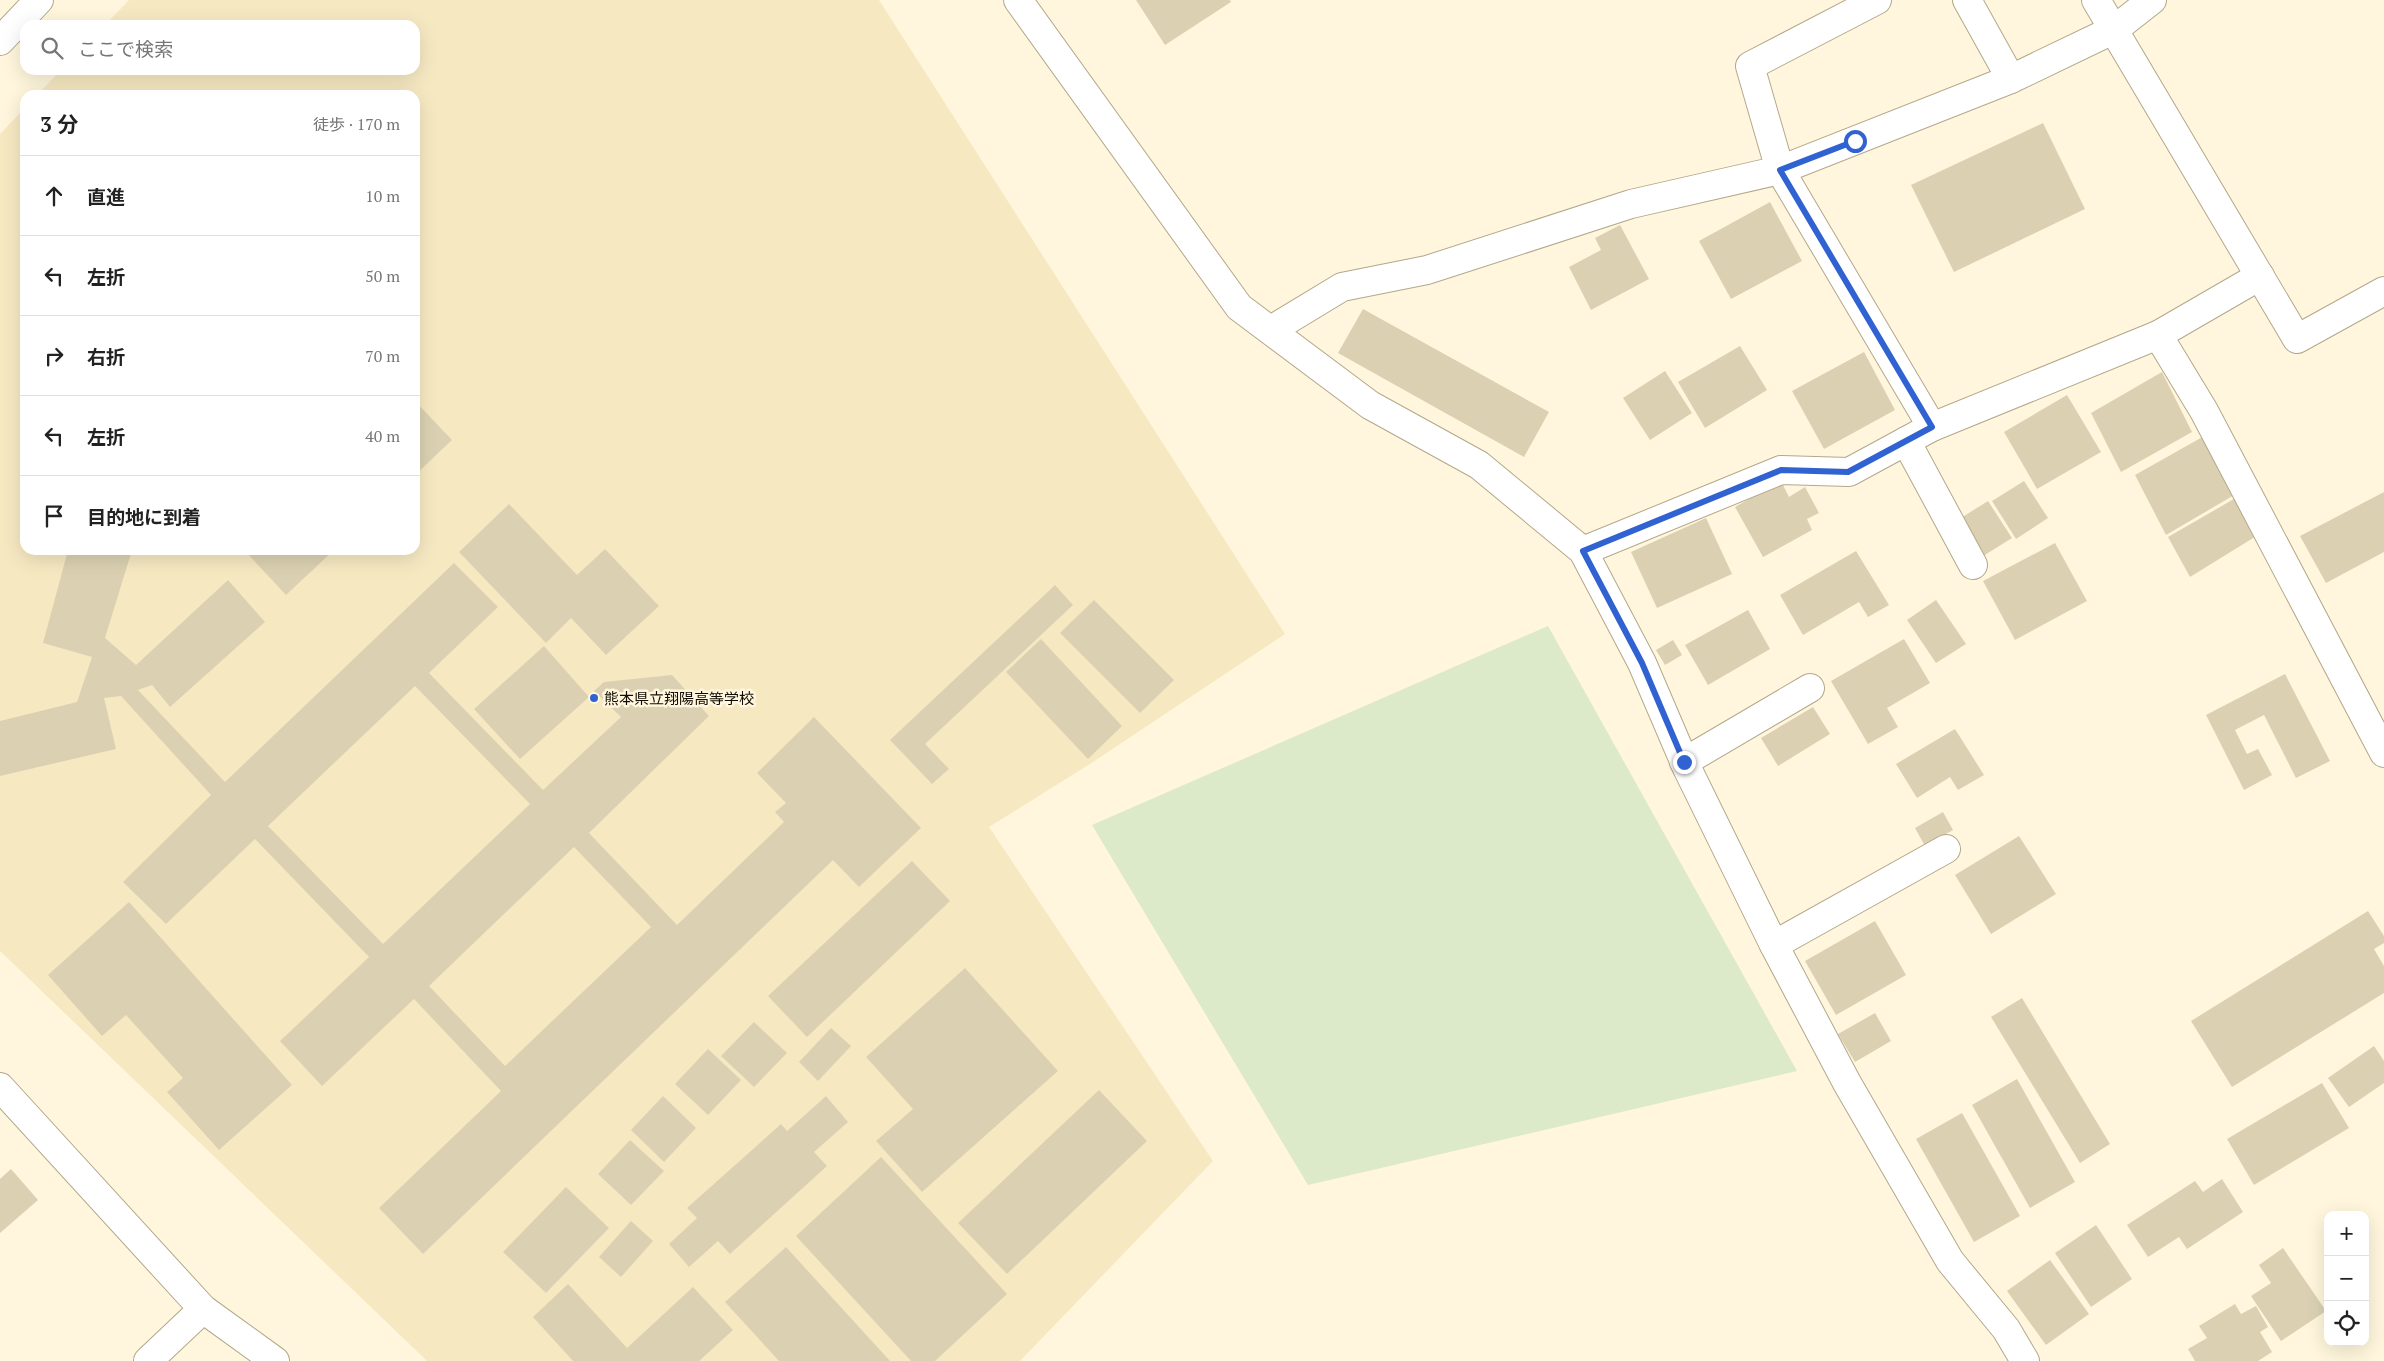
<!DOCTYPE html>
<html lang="ja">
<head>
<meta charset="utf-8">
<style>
	:root { --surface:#fff; --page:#f6f6f6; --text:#222; --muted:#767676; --line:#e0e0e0 }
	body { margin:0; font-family:"PT Serif","Noto Sans JP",serif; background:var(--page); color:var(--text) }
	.controls { position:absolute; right:15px; bottom:15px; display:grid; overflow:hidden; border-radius:10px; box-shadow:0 5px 20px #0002 }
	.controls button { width:45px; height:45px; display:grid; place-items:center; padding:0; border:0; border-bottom:1px solid var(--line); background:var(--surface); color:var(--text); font:25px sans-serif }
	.stop { position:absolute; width:15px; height:15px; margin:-11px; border:4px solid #3162d1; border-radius:50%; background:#fff }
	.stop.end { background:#3162d1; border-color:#fff; box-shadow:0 1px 5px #0008 }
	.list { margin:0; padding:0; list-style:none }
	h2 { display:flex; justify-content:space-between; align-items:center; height:65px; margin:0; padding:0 20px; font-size:21px }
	h2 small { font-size:16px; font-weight:400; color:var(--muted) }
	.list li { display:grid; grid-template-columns:32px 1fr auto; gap:15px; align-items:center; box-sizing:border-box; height:80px; padding:0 20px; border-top:1px solid var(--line) }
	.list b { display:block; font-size:19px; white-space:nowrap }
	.list em { font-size:16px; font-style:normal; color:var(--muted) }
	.icon { flex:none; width:28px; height:28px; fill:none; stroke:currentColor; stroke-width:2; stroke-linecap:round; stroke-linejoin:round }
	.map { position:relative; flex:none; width:2384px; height:1361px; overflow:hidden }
	.search { position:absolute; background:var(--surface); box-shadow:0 5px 20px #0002; left:20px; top:20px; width:400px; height:55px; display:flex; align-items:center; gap:12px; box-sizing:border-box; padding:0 18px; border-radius:15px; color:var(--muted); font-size:19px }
	.panel { position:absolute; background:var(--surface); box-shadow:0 5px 20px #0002; left:20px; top:90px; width:400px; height:465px; border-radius:15px }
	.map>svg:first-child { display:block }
</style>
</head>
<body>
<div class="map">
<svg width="2384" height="1361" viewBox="0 0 2384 1361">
	<rect width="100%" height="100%" fill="#fff6dd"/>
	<path fill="#f6e9c2" d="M129,0H879L1285,634L1093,762L989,827L1213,1161L1020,1361H427L0,951V134L25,108V550H415V95H37L61,70H415V25H105Z"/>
	<path fill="#dceaca" d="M1548,626L1797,1071L1308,1185L1092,825Z"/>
	<g fill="#dbd1b2" fill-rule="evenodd">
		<path d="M1136,0H1230L1231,2L1165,45Z"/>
		<path d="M2043,123L2085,209L1954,272L1911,185Z"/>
		<path d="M1770,202L1802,261L1731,299L1699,241Z"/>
		<path d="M1620,225L1649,279L1591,310L1569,267L1601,250L1595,238Z"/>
		<path d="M1363,309L1549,412L1524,457L1338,353Z"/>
		<path d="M1740,346L1767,390L1705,428L1678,382Z"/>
		<path d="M1864,352L1895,410L1824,449L1792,391Z"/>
		<path d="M1665,371L1692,413L1650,440L1623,398Z"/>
		<path d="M2162,372L2192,432L2121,472L2091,413Z"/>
		<path d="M2067,395L2101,452L2037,489L2004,432Z"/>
		<path d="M415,401L452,440L415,475Z"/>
		<path d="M2206,435L2236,494L2166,535L2135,475Z"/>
		<path d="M1781,481L1789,497L1805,487L1819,513L1807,519L1812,530L1763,557L1735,507Z"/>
		<path d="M2024,481L2048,518L2016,539L1992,501Z"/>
		<path d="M2384,492V552L2326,583L2300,536Z"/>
		<path d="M2239,496L2258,535L2190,577L2168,537Z"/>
		<path d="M1988,501L2012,538L1980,558L1956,521Z"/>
		<path d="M509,504L577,575L605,549L659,606L606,655L571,618L546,643L459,552Z"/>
		<path d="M1706,518L1732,574L1657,608L1631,552Z"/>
		<path d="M2055,543L2087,601L2015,640L1983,581Z"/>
		<path d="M68,550H132L105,638L136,665L228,580L265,622L170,707L152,685L138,690L225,782L454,563L498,607L429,673L543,790L621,717L594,691L604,682L672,675L709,716L589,833L677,925L784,822L775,812L786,803L757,773L814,717L921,828L859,887L833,860L423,1254L379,1208L501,1091L414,999L322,1086L280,1041L369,957L255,839L166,924L123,882L211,795L121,696L104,698L116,749L0,776V721L77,702L92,657L43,643ZM415,686L530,804L383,944L268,826ZM574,847L651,927L505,1066L429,986Z"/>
		<path d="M244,550H334L286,595Z"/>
		<path d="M1856,551L1889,605L1868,617L1859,602L1803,635L1780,595Z"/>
		<path d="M1055,585L1073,605L925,744L949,769L932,784L890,740Z"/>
		<path d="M1094,600L1174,680L1140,713L1060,633Z"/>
		<path d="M1936,600L1966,644L1936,663L1907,620Z"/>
		<path d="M1748,610L1770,649L1708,685L1685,645Z"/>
		<path d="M1041,639L1122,726L1088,759L1006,672Z"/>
		<path d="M1904,639L1930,683L1887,708L1898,727L1868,744L1831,681Z"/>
		<path d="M1673,640L1682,655L1665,665L1656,650Z"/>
		<path d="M544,646L589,697L520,759L474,709Z"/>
		<path d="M2285,674L2330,761L2296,778L2264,715L2235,730L2247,754L2258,749L2272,775L2244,790L2206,715Z"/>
		<path d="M1813,707L1830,734L1778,766L1761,738Z"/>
		<path d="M1955,729L1984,775L1958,790L1950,777L1917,798L1896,764Z"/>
		<path d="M1943,812L1953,830L1925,846L1915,828Z"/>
		<path d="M2019,836L2056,894L1991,934L1955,875Z"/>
		<path d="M912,861L950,901L807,1037L768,996Z"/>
		<path d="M129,902L292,1085L219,1150L167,1092L183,1078L126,1015L102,1036L48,975Z"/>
		<path d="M2368,911L2384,936V943L2374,949L2384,966V993L2232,1087L2191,1021Z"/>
		<path d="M1875,921L1906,975L1836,1015L1805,961Z"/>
		<path d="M965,968L1058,1071L922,1192L876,1141L913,1109L866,1057Z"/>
		<path d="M2022,998L2110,1144L2080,1163L1991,1017Z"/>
		<path d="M1875,1013L1891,1041L1855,1062L1838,1034Z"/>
		<path d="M754,1022L787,1053L754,1087L721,1056Z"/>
		<path d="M831,1028L851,1046L818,1081L799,1062Z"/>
		<path d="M2374,1046L2384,1061V1083L2349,1107L2328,1078Z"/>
		<path d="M708,1049L741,1080L708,1115L675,1084Z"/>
		<path d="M2017,1079L2075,1182L2030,1208L1972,1105Z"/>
		<path d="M2322,1083L2349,1128L2254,1185L2227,1139Z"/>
		<path d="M1099,1090L1147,1141L1007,1274L958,1223Z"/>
		<path d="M663,1096L696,1128L664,1162L631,1130Z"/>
		<path d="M826,1096L848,1122L814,1152L827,1166L730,1254L718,1241L689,1267L669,1244L697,1218L687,1208L781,1124L787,1131Z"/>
		<path d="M1962,1113L2020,1216L1974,1242L1916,1139Z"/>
		<path d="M630,1140L664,1171L631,1205L598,1174Z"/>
		<path d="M881,1157L1007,1294L935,1361H911L796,1236Z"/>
		<path d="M11,1169L38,1200L0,1233V1179Z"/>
		<path d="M2222,1179L2243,1212L2187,1249L2179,1237L2148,1257L2127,1225L2195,1181L2203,1192Z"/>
		<path d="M566,1187L609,1228L546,1293L503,1252Z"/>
		<path d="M631,1221L653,1241L621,1277L599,1257Z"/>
		<path d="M2096,1225L2132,1279L2091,1307L2055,1253Z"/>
		<path d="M786,1247L890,1361H779L725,1302Z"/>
		<path d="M2283,1248L2326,1311L2281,1341L2251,1296L2271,1283L2259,1265Z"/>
		<path d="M2050,1260L2089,1314L2046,1345L2007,1291Z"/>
		<path d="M568,1284L627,1348L693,1287L733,1330L699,1361H573L533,1317Z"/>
		<path d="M2235,1304L2241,1314L2256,1306L2268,1327L2260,1332L2272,1352L2258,1361H2195L2188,1349L2207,1338L2199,1326Z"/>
	</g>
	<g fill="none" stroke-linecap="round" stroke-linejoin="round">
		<defs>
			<g id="street">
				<path d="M1018,0L1239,307L1370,405L1479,465L1583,551L1642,663L1687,768L1774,945L1847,1083L1950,1261L2006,1329L2025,1361"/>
				<path d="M1877,0L1750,66L1780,170L1932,427"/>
				<path d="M1967,0L2011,79"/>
				<path d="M2096,0L2297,339L2384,291"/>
				<path d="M1271,330L1342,287L1427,270L1631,204L1780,170L2011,79L2115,29L2152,0"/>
				<path d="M2158,335L2260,276"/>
				<path d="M1906,441L1973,565"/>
				<path d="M1583,551L1781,470L1849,472L1932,427L2158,335L2204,411L2384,753"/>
				<path d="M1684,762L1810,688"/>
				<path d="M1774,945L1946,849"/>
				<path d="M0,1087L203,1309L275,1361"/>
				<path d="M148,1361L203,1309"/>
			</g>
			<path id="secondary" d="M0,41L39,0"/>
		</defs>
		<use href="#street" stroke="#b2a88a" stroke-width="30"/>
		<use href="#secondary" stroke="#b2a88a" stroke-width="30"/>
		<use href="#street" stroke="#fff" stroke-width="28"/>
		<use href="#secondary" stroke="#fff" stroke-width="28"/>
	</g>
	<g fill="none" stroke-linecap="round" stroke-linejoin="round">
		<path stroke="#3162d1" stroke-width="6" d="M1684,762L1642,663L1583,551L1781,470L1848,472L1932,427L1780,170L1855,141"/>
	</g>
	<circle fill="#3162d1" stroke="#fff6dd" stroke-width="2" cx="594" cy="698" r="5"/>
	<g text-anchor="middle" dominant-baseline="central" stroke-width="5" stroke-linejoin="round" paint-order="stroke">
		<g font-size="15" fill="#110d04" stroke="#fff6dd" text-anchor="start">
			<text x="604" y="698">熊本県立翔陽高等学校</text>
		</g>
	</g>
</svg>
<div class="controls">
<button>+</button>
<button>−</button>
<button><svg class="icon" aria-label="locate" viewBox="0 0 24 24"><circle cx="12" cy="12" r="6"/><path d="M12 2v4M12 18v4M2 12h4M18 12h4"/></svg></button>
</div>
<div class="stop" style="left:1855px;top:141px"></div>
<div class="stop end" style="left:1684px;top:762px"></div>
<div class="search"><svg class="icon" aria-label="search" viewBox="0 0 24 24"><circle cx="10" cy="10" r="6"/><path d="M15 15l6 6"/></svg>ここで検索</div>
<section class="panel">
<h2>3 分<small>徒歩 · 170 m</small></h2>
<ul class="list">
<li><svg class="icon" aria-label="ahead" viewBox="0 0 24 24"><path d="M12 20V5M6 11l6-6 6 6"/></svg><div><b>直進</b></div><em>10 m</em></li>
<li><svg class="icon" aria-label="left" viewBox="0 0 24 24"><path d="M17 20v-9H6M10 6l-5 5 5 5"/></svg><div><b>左折</b></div><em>50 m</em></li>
<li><svg class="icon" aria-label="right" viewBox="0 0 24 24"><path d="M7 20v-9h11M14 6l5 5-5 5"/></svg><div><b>右折</b></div><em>70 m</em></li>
<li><svg class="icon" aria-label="left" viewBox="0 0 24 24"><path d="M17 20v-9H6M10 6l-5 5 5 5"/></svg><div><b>左折</b></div><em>40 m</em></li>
<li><svg class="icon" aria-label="arrive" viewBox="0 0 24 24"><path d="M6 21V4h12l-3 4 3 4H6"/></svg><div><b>目的地に到着</b></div></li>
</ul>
</section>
</div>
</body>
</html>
